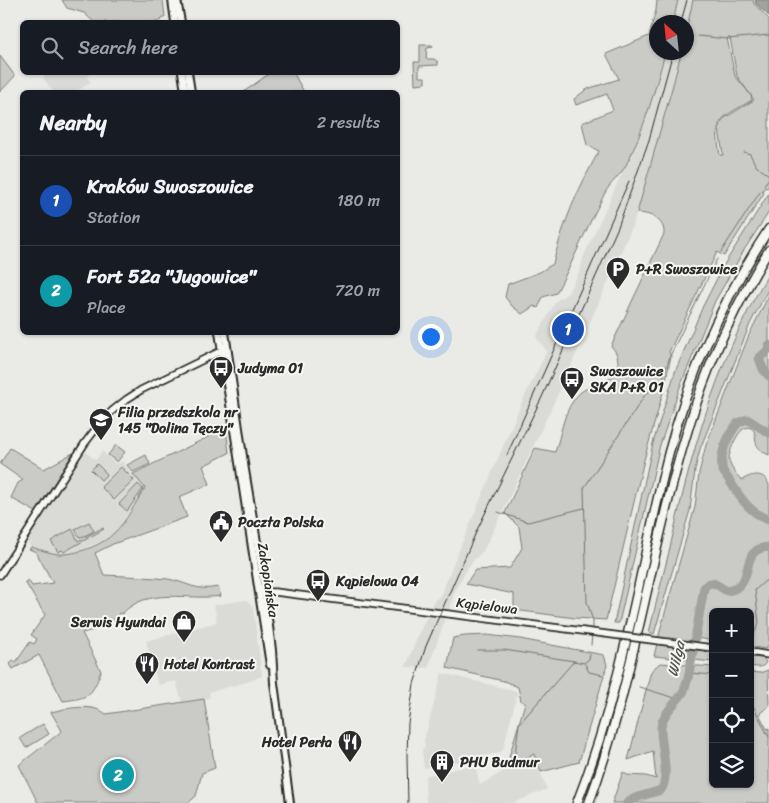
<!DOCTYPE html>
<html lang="en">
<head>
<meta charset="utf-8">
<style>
	:root { --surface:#171b24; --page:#20242c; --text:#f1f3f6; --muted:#9ea1a6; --line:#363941; --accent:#98999b }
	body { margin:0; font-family:Sriracha,sans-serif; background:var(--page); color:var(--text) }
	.controls { position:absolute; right:15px; bottom:15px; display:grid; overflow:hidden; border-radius:8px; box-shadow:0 1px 4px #0004 }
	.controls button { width:45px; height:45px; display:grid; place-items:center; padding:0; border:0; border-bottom:1px solid var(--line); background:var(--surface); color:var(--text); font:25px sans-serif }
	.compass { position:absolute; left:649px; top:15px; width:45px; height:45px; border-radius:50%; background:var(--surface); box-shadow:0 1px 4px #0004; rotate:333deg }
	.you { position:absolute; left:430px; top:336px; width:18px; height:18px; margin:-12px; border:4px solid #fff; border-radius:50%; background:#1a73e8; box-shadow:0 0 0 8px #1a73e833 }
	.badge { display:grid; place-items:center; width:32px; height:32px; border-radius:50%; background:var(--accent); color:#fff; font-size:16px; font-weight:700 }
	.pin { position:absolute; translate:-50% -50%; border:2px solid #fff; box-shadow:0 1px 5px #0006 }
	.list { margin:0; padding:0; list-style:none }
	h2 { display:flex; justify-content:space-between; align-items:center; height:65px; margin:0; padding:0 20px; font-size:21px }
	h2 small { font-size:16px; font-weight:400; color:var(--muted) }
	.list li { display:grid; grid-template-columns:32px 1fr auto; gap:15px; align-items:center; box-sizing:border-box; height:90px; padding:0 20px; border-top:1px solid var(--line) }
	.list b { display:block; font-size:19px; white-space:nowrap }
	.list p { margin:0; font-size:16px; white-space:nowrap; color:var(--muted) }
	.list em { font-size:16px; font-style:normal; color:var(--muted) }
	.icon { flex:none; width:28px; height:28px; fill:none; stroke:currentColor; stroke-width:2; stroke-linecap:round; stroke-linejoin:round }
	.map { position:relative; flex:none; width:769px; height:803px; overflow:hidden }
	.search { position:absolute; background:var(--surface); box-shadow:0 1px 4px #0004; left:20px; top:20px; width:380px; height:55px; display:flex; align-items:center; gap:12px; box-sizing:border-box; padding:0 18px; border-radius:8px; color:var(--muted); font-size:19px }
	.panel { position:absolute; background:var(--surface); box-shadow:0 1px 4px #0004; left:20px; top:90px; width:380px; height:245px; border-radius:8px }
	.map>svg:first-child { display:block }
</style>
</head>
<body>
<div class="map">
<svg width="769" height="803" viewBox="0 0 769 803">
	<rect width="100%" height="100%" fill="#eaeae6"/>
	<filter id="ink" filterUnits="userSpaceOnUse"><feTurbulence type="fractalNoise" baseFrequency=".02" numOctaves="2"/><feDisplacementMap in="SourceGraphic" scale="10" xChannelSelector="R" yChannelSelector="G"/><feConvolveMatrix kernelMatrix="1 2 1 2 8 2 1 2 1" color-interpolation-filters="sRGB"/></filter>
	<g filter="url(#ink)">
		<g fill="#dadad6">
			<path d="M678,0H693L687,27L686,22H673Z"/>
			<path d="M665,53H681L650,172L632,227L565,379L502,513L483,551L470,564L455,591L428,668L406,667L416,640L434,601L441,595L454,562L522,402L547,351L536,337L556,301L568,293L581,268L583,258L636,143L658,79Z"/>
			<path d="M49,73H92L87,76L90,83L75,92H53L43,77Z"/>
			<path d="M102,451L117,465L122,461L145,488L120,526L113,534L104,540L82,550L65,554L48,552L31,547L26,541L85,452L96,460Z"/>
			<path d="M246,600L253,607L262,676L247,682L209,692L210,698L182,702L176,681L158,685L146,641L214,623L217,620L214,605Z"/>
			<path d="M442,673L516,691L517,694L503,750L499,753L424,768L422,750L425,746L424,741Z"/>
			<path d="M533,754L547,789L513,803H426L425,777L428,775L475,765L480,785Z"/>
		</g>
		<g fill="#cacac7" stroke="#7a7a79" fill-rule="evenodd">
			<path d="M62,0H163L165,17L158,22H94L84,13L67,8Z"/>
			<path d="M657,0H678L673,22H656V52L665,53C655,90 644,130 626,165C621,175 610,183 605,193C587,225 574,261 556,293L543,297L538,308L534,306L522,314L512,306L505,297L508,284L540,272L553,264C563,222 578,189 599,151L587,145L582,123L613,110L607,94L576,105L574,99L587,89L619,79L606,54L649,36L656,10Z"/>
			<path d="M693,0H753L754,4L769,19V186L767,188L765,187L762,191L764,193L724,256L717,252L669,352L671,356L664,389L644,460L606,620L575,618L514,610V594L466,584L475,570L510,568L522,548L519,527L505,513L535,448L555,452C561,435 563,415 573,401C576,397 580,392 584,390C597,382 618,382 618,363C618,356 616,351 611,346L664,234C665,220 650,213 637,213L674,81L681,53L686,52L687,27ZM727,38H730L737,76L754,100L723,119L719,129L723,155H720C713,116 721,119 752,100L751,95L735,76Z"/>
			<path d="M420,45H432L433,47L427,48L426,59H434L438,62V65L419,66V77H425V83L415,84L414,62H420Z"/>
			<path d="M0,56L15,76L0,92Z"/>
			<path d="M293,72L304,92H245V91L270,73Z"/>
			<path d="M769,193V212L744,250L715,301L680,387L660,445L619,623H614L653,443L675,372L703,306L725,263Z"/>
			<path d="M769,273V288L750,324L700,449L695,470L690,510L654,634L649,633C657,597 667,562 675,526C696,436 721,353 769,273Z"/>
			<path d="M769,295V455C748,446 760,433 751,428C740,422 728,453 729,460C730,467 737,476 742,480C752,474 764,471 769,485V644L765,649L750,646V612H713V641L694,637L692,649L713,652V662L654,656L661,627L695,507L699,473L706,445L749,335Z"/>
			<path d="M226,428L229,453L203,466L210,484L179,497L187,517L113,544L95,553L104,575C125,576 147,577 168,579C187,582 195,592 218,587L221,596C189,601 147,586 122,614L119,613C111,627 97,629 82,633L101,671C92,696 89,698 63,701L39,655L13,669L10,664L13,660L16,662L30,642L34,644L37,639L31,635L45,615L25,582L28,580L32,586L53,583L36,552L29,549L31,547C42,550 54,555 65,554C80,553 104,544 114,533C127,521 135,503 145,488L133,474Z"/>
			<path d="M116,445L125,452L117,462L108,455Z"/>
			<path d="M10,448L44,469L73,453L36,512L11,498L18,483L23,480L0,464Z"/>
			<path d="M146,455L150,464L133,472L127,465Z"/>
			<path d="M97,464L107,474L101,480L91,470Z"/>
			<path d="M121,467L134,480L114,500L101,487Z"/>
			<path d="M138,484L143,489L127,511L119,504Z"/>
			<path d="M89,522L94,531L84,536L79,537L75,529Z"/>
			<path d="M102,528L104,529L64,552L62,550L58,552L51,541L72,529L78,541Z"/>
			<path d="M487,635L520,639L604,655L607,665L579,762L541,772L534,754L511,766L512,758L509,757L525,703L521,701L518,687L504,681L447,668L453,638L465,636Z"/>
			<path d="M750,657L763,658L766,662C763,669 757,667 750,666Z"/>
			<path d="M660,663L713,667V784H750V672L760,673L768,670L769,706L759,714L767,729L769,728V803H612L623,772L627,775L646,776L656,779L653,751L628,760L650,675L652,670Z"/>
			<path d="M204,699L215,768L202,773L196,796L188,803H38L19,765L62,731L51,712C68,708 92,703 106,714Z"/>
			<path d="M43,724L49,734L26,748L20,738Z"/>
		</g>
		<path fill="#a1a19e" stroke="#727270" d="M755,0H769V16L756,4Z"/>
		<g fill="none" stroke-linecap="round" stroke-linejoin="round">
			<g stroke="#727270" stroke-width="1">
				<path d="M698,36L728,39L769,35"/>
				<path d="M744,152L750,154L756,166L769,175"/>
				<path d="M764,185L769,178"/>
				<path d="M721,252L760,192"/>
				<path d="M498,512L528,522L584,508"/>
				<path d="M593,631V621L587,602L584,488L645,395L662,382L670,356L717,259"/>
				<path d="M752,638L759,623L755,590L765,581L769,580"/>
				<path d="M591,645L592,635"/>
				<path d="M478,650H504L574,661"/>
				<path d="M585,664L589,672L603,675"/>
				<path d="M690,673L713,675"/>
				<path d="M639,687L678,699"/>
				<path d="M750,700L769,737"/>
				<path d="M514,761L519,724L574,661L584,663L589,659L590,654"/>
			</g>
			<g stroke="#a1a19e" stroke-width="9">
				<path d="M769,345L768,350L759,358L763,369L769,376"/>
				<path d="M769,433L747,419L738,423C728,435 718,455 723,471C738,492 744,510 769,520"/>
				<path d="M627,803L635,798L661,790C671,775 660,745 661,727C663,712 677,703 684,691C685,687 686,683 688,679L704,588C711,577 719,587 727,591C759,586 736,548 769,547"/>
			</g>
			<defs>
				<g id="secondary">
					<path d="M0,575L85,443L98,426L112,411L127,399L141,390L225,349"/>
					<path d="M262,592H275L583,631"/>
					<path d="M750,652L769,655"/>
				</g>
				<g id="primary">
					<path d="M172,0L175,22"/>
					<path d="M177,0L181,22"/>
					<path d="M182,72L185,92"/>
					<path d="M188,72L191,92"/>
					<path d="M219,332L270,665"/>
					<path d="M225,332L245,470L263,578L272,650L274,683L290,803"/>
				</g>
				<g id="highway">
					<path d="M577,803C598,749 614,693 627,637C642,575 653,513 669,452C690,373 724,297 769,229"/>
					<path d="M589,803C637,673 652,535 696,404C714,350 739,299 769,250"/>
				</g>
			</defs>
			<use href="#secondary" stroke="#2b2b2b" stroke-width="9"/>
			<use href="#primary" stroke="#2b2b2b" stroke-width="10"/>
			<use href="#highway" stroke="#2b2b2b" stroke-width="11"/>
			<use href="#secondary" stroke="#f6f6f2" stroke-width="5.5"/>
			<use href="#primary" stroke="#f6f6f2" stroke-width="6"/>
			<use href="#highway" stroke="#f6f6f2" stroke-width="8"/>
			<g stroke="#2b2b2b" stroke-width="1">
				<path d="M681,22L687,0"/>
				<path d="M507,455L629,181"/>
				<path d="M408,803L407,757L408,723L414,684L426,646L477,530L542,397L618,227L649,140L673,52"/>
			</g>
			<defs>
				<path id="secondary-bridge" d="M583,631L713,648"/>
			</defs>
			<use href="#secondary-bridge" stroke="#2b2b2b" stroke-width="9" stroke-linecap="butt"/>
			<use href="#secondary-bridge" stroke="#f6f6f2" stroke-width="5.5"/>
		</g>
	</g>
	<defs>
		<symbol id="parking-pin" viewBox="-11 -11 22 30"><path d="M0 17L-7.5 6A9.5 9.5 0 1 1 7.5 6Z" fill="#2b2b2b" stroke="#f6f6f2"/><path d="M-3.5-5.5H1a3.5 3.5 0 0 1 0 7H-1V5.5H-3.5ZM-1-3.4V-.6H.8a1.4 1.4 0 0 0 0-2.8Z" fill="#fff"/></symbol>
		<symbol id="bus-pin" viewBox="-11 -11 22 30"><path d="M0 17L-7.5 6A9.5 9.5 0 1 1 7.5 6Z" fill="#2b2b2b" stroke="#f6f6f2"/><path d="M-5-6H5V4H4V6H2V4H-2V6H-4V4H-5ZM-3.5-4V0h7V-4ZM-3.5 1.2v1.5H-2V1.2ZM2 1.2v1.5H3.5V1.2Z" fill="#fff"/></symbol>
		<symbol id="school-pin" viewBox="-11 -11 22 30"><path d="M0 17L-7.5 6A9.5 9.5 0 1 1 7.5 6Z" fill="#2b2b2b" stroke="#f6f6f2"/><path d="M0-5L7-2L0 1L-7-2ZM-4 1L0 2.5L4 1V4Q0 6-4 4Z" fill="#fff"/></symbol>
		<symbol id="civic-pin" viewBox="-11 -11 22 30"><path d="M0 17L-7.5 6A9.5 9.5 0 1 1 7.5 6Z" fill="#2b2b2b" stroke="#f6f6f2"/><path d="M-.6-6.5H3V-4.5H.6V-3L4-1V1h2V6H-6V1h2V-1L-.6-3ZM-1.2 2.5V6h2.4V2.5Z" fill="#fff"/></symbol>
		<symbol id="shop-pin" viewBox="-11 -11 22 30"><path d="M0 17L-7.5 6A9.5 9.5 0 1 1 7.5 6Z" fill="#2b2b2b" stroke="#f6f6f2"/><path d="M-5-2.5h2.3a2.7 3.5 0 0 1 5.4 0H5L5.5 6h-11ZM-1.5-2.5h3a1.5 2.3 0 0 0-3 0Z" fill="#fff"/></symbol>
		<symbol id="restaurant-pin" viewBox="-11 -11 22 30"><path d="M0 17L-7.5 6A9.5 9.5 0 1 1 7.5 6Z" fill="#2b2b2b" stroke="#f6f6f2"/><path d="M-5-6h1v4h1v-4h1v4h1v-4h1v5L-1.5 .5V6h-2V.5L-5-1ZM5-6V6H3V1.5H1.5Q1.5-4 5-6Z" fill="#fff"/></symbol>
		<symbol id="building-pin" viewBox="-11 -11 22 30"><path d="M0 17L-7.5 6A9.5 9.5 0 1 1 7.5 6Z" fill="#2b2b2b" stroke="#f6f6f2"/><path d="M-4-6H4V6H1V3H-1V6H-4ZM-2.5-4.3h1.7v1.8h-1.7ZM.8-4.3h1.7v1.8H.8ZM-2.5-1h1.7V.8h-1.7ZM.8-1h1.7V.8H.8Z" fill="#fff"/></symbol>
	</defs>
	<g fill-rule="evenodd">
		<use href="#parking-pin" x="604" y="255" width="28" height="38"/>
		<use href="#bus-pin" x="207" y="354" width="28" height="38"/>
		<use href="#bus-pin" x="558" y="365" width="28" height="38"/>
		<use href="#school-pin" x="87" y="406" width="28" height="38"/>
		<use href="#civic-pin" x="207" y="508" width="28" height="38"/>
		<use href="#bus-pin" x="304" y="567" width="28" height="38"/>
		<use href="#shop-pin" x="170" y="608" width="28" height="38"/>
		<use href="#restaurant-pin" x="133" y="650" width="28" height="38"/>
		<use href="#restaurant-pin" x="336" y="728" width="28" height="38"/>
		<use href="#building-pin" x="428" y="748" width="28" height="38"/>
	</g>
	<g text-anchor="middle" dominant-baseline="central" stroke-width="4" stroke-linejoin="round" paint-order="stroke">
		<g font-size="14" font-weight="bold" fill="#2b2b2b" stroke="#f6f6f2" text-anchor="start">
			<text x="636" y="269">P+R Swoszowice</text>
			<text x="238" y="368">Judyma 01</text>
			<text x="590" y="371">Swoszowice<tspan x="590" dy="16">SKA P+R 01</tspan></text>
			<text x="118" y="412">Filia przedszkola nr<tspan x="118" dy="16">145 "Dolina Tęczy"</tspan></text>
			<text x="238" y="522">Poczta Polska</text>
			<text x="336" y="581">Kąpielowa 04</text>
			<text x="166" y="622" text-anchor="end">Serwis Hyundai</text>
			<text x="164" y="664">Hotel Kontrast</text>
			<text x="332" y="742" text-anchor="end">Hotel Perła</text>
			<text x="460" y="762">PHU Budmur</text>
		</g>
		<g font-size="14" fill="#2b2b2b" stroke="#f6f6f2">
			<text transform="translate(268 580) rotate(81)">Zakopiańska</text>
			<text transform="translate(487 606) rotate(7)">Kąpielowa</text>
		</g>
		<g font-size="15" font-style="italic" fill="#545453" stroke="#f6f6f2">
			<text transform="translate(676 659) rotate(-77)">Wilga</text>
		</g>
	</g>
</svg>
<div class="controls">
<button>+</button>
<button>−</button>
<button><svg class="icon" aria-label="locate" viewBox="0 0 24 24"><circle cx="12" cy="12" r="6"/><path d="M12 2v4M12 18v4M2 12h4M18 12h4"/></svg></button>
<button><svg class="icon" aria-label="layers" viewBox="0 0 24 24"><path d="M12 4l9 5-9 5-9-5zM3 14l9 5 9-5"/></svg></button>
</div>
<svg class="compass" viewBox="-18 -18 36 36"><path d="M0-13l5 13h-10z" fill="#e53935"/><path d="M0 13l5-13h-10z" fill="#9ea1a6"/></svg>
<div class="you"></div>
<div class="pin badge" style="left:568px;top:329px;background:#1a4fb4">1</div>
<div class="pin badge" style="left:118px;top:775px;background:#0f9aa8">2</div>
<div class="search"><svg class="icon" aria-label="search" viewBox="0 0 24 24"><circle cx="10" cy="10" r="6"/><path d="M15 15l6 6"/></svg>Search here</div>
<section class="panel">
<h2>Nearby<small>2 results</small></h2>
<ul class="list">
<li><span class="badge" style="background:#1a4fb4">1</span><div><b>Kraków Swoszowice</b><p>Station</p></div><em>180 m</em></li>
<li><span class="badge" style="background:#0f9aa8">2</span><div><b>Fort 52a &quot;Jugowice&quot;</b><p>Place</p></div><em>720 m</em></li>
</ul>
</section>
</div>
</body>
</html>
